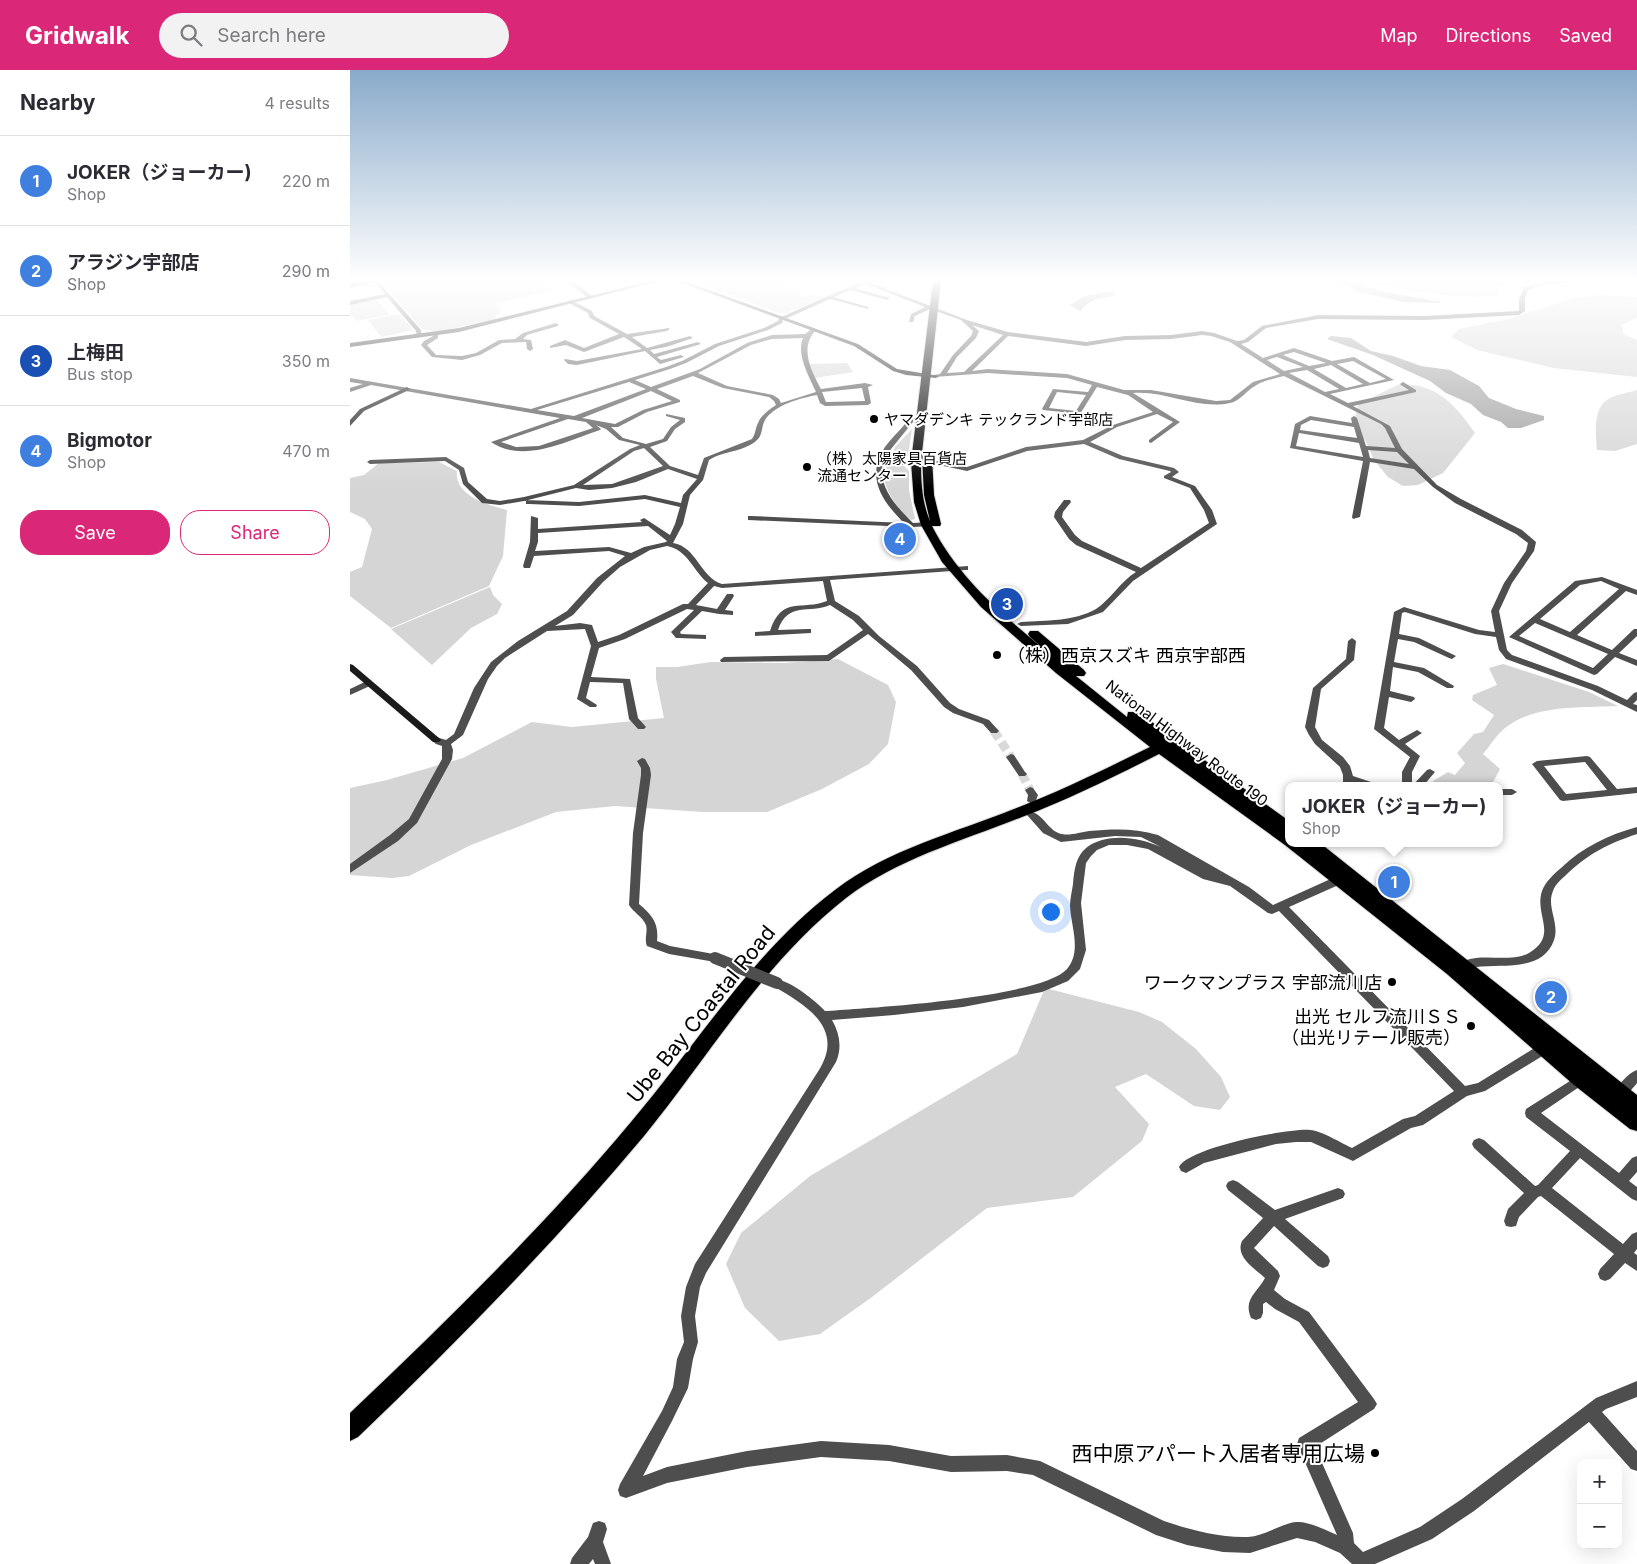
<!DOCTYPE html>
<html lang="en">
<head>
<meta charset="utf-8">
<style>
	:root { --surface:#fff; --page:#f2f2f3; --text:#2b2b33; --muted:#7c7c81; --line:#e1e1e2; --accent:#db2777 }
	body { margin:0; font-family:Inter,"Noto Sans JP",sans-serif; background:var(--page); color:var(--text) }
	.controls { position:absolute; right:15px; bottom:15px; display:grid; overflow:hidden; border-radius:10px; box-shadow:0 5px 20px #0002 }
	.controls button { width:45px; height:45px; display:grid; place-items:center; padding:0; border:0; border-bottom:1px solid var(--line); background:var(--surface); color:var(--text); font:25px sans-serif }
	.you { position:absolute; left:700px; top:841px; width:18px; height:18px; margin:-12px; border:4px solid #fff; border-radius:50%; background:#1a73e8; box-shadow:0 0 0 8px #1a73e833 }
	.badge { display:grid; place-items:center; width:32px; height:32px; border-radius:50%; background:var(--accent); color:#fff; font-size:16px; font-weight:700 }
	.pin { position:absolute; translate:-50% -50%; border:2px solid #fff; box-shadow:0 1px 5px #0006 }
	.popup { position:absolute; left:935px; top:712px; width:218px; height:65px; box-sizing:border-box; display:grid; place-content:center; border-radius:10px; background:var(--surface); filter:drop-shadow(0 1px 4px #0005); font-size:16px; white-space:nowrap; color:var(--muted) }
	.popup b { font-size:19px; color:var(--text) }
	.popup::after { content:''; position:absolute; left:50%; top:100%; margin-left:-10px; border:10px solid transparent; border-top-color:var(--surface) }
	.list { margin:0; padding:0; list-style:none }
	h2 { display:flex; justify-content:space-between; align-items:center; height:65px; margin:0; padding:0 20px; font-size:21px }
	h2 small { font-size:16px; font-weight:400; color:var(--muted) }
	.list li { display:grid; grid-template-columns:32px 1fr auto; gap:15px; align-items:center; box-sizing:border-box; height:90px; padding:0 20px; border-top:1px solid var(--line) }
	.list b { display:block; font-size:19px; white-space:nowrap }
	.list p { margin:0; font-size:16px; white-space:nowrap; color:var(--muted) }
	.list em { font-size:16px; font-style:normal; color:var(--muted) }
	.actions { display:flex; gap:10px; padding:15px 20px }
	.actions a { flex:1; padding:11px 0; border:1px solid var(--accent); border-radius:20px; text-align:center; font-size:18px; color:var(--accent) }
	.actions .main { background:var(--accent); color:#fff }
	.icon { flex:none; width:28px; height:28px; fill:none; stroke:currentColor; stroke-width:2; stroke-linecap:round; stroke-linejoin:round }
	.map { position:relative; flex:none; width:1287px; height:1494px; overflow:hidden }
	header { display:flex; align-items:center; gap:30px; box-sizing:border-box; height:70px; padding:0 25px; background:var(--accent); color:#fff }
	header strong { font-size:24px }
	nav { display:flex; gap:28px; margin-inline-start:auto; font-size:18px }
	.search { width:350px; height:45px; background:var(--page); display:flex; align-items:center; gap:12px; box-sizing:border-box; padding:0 18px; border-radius:28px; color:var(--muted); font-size:19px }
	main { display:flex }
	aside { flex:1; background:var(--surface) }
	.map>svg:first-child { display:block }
</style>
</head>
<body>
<header>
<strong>Gridwalk</strong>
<div class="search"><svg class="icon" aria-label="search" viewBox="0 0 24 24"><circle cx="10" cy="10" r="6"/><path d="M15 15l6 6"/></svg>Search here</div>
<nav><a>Map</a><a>Directions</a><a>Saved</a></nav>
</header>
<main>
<aside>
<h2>Nearby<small>4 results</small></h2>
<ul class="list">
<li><span class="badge" style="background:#3f7fe0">1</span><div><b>JOKER（ジョーカー)</b><p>Shop</p></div><em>220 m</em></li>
<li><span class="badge" style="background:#3f7fe0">2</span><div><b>アラジン宇部店</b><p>Shop</p></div><em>290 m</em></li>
<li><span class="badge" style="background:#1a4fb4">3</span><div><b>上梅田</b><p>Bus stop</p></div><em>350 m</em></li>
<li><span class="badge" style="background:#3f7fe0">4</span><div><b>Bigmotor</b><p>Shop</p></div><em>470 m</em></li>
</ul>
<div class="actions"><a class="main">Save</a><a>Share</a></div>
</aside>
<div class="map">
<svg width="1287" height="1494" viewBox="0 0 1287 1494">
	<rect width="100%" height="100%" fill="#fff"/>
	<g fill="#d5d5d5">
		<path d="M36,211H191L206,220L145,233L150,239V243L145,246L147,249L94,260L83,261L72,259L33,214Z"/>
		<path d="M362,211H434L454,227L463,224L476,227L436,243H429L351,214Z"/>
		<path d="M1020,211H1164L1149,216L1148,225C1119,231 1049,220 1020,212Z"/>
		<path d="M1249,225L1287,227V247L1272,255L1273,264L1287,270V307L1204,298L1127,280L1101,267L1109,259L1159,249L1224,228Z"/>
		<path d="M26,229L39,245L6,251L0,244V234Z"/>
		<path d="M49,244L63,260L31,267L18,250Z"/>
		<path d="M497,293L503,302L465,308L458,294Z"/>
		<path d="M1050,314C1088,314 1105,335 1125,363L1093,403L1068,415L1053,416L1038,407L1024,390L1016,372L1004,353L1008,334Z"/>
		<path d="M1287,320V374L1265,381L1247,380C1246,363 1242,337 1260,328C1268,324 1278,323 1287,320Z"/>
		<path d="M562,359L558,386L550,389L541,388L545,377Z"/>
		<path d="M89,392L107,401C104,426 138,435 157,440L153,486L139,516L41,558L0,526V502L12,497L22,459L15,449L0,442V408L14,405L29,393Z"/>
		<path d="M540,395L554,396L559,401V420L565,449L561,450C546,438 532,417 533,397Z"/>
		<path d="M140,517L143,525L152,534L147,544L121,558L82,595L41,559Z"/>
		<path d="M488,589L538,615L546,632L538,674L519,694L472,719L417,742H353L265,736L206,742L121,775L59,806L42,808L0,805V718L37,710L113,688L182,652L222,657L314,648L306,609V597H327L361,592L434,593Z"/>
		<path d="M1153,594L1239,622L1268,636C1231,638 1186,634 1155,658C1147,664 1140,676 1133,684L1150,699L1141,716H1084L1083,711L1098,702L1105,705L1115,693L1107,683L1124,664L1133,662L1144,645L1122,630L1123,625L1147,615L1139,598Z"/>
		<path d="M695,918L789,942L812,952L846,979L871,1007L880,1027L870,1040L844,1036L796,1004L765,1017L799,1054L792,1071L723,1127L637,1138L522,1227L470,1264L429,1271L395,1238L376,1194L391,1163L460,1106L667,984Z"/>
	</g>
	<g fill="#9c9c9c">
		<path d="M985,211H1007C1018,222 1074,228 1092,232L1090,233L1053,232L1009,222Z"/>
		<path d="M762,221L766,225L744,230L737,234L730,241L720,235L735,226Z"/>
		<path d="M981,266L1001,268L1021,281L1043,286L1071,296L1100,300L1129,316L1139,328L1166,339L1194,346V350L1171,358H1158L1151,352L1133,345L1121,334L1096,323L1080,311L1023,285L977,269Z"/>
	</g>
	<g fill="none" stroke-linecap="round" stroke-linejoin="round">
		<g stroke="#d9d9d9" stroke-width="9" stroke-dasharray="9 4.5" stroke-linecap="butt">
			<path d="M644,661L661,687"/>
			<path d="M672,704L680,720"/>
		</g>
		<defs>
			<path id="highway" d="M583,211H591L571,392C571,412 572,432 580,451L574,425L572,386L577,383L582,386L584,425L591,454L590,456H582C610,511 657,548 703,587L680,567L678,564L680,561H688L734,600L736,603L734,606H726L777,647L778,642H788L939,751V773H970L1287,1025V1061L1280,1059L1224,1015L1097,904L935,775L809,684C764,707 719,729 672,747C612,771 547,789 496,828C413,893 360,985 294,1066C205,1172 108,1271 8,1367L0,1371V1343C98,1250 195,1155 281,1052C348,973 402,883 485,820C537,780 604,763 664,739C711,721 755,699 800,677L706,603L631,537L592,492L571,455L564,432L561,392Z"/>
		</defs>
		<use href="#highway" stroke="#dbdbdb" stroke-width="2"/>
		<g fill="#4e4e4e" fill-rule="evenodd">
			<path d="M23,211H28L71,260V267H67L66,261L37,227L0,235V231L35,224Z"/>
			<path d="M217,211H223L243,227L238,228Z"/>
			<path d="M512,211H523L521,213L617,250L658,262L736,272L775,266L821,265L852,261L864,263L887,271L894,270L912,256L968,245L1074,246L1168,241L1169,240V229L1174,218L1193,211H1223L1221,213L1194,214L1178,220L1175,229V241L1169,245L1074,250L968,249L916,258L898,272L891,274L913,288L944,278L982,291L1004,287L1044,310L980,324L998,333L1059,320L1051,315L1050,314L1053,312L1066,320V322L1003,336L1040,356L1052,379L1087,415L1111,429L1172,460L1186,472L1184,481L1162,513L1149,541L1157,580L1162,585L1248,616L1277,630L1284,623L1287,622V630L1283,634L1287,635V642L1242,620L1156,589L1149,580L1146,567L1125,564L1055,542L1052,543L1049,564L1069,568L1106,586L1102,589L1099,588L1064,572L1048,569L1044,592L1074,598L1104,616L1103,618H1097L1068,602L1043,597L1040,621L1064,627L1065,629L1061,632L1039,627L1034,658L1049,670L1067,660L1072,663L1055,674L1070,686L1062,702V716H1052V702L1060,687L1024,659L1044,542L1054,537L1129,560L1145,562L1141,541L1154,513L1176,481L1178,473L1166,464L1105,433L1083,417L1064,399L1020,392L1010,447L1003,449L1002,447L1013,391L940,378L945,354L960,346L1002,353L1001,348L1004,346L1007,348L1016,376L1045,378L1035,358L1031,354L934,306C924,309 914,310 905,316C896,321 890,331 880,333C847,340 815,320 783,323L830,352L801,373L799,372V370L823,352L807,344L767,357L740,372L773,386L824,398L829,402L822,407L845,416L862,440L867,454L783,511L753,542L718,554L671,556L667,554L671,552C696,550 723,552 746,539C759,531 771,511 786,502L726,475L719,469L704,447L705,442L714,430H720L721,432L713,442L712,447L725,465L732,471L791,498L859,453L854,440L840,418L814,408V406L821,402L820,401L769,389L734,374L677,381L617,401L589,395H533C528,418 548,438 563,453L582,452H585V456L561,457L398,450V446H401L554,453C532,431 515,407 535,377C543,366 553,358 560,347L565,348L563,352L541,379L534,391H589L617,397L676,377L733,370L763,355L803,342L778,325L747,317L730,344L693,340L692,339L703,319L738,322L742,315L717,308L638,303L584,307V305L590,304L603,285L621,266L623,261L611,250L580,239L565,246L563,252H559L561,244L575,237L516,214L505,218L540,228L537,230L500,220L484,227L518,237V239L480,229L433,250L432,253L418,260L369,276L336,293L320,299L285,310L301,317L350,299L397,273L422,265L455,264L463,258L466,260C449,278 461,300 471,319L515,313L523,315L518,317L521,333L518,335L475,336L470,333L467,325C451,328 424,335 415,350C411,357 413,366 406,371C393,382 373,381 359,390L353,410L340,425L333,454L323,473C347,477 350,507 372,514L618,496V500H615L480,510L485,531L509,546L529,566L567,596L600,633L609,639L639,650L649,661L647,663H641L633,654L603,643L594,637L561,600L518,564L479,591L371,592L370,590L374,587L477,585L513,560L503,550L480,535C459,544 438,531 428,560L458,559H461V563L405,566V562L420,561C432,525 452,541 477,531L473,511L372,518L364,516L346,535L367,539L377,524H383L384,526L375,540L383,541V545L369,544L352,541L330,562L331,564L356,565V569L329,568H326L321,562L344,540L337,539L275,569L249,578L241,607L280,609L288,648L296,657L294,659H288L279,649L273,613L240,612L236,628L247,635L246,637H240L227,629L241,576L235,559L197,561L155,588L147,596L138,609L113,665L101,674L103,680L102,689L67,753L48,771L0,803V794L40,765L59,749L92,689V676L86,674L81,670L86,667L96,670L104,664L124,618L141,592L168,571L217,541L247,508L275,486L259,481L184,486L180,498H174L173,496L180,472L181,446L188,448V459L292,452L290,450L294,448L320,465L325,454L330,437L295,429L229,436L179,434H176V430L229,432L295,425L331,433L333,425L347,409L318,399L286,412L262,418L239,420L226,418L174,431L150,435L132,433L113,414L109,400L95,391L20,394L17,392L20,390L96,387L114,398L118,412L137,429L150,431L174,427L224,415L280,379L290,375L269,370L256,359L246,355L251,359L250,360C217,371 173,394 141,372L210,348L21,315L0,322V318L13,314L0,312V308L181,339L316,297L332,291L365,274L414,258L428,251L429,248ZM622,255L653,265L614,302L597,303L607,287L626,268L629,261ZM852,265L861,266L880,272L930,304L903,312L880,330L866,331L801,320H774L717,304L638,299L622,301L658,266L736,276L775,270L821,269ZM453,268C446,285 459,306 466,322L431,333L429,329L423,325L377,316L348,303L401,275L422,269ZM944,282L976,293L959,296L933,285ZM927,287L953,297L934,301L917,290ZM1003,291L1036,309L1020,313L987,294ZM981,295L1013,314L996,318L964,299ZM957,300L989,319L975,322L939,303ZM343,306L373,318L419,327L424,331L426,335C419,340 411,345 408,353C405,359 406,363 402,369L354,388L348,405L320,396L300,377L317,371L325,359L335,352V348L316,344V346L330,350L321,357L313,369L296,374L273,368L261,357H268L297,342L330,332V330L307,319ZM279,312L296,319L224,346L187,340ZM512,318L515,331L476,332L472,322ZM301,321L322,331L293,340L265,354L232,348ZM707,322L736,325L726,341L699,338ZM218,349L236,352L243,358L189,376L166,377L151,372ZM961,350L1004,357L1007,368L950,360L951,355ZM949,363L1009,373L1013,387L946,376ZM294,378L313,396L262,414L233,415L284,381ZM1018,380L1047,382L1059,394L1020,388ZM298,456L317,471L316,472L294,477L281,483L259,477L185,481L188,472V463ZM317,476C338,480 343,501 358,513L338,534H333L269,565L248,572L242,555L230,553L205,556L223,545L253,512L270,497L300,480Z"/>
			<path d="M221,230L242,241L244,246L277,264L319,258L320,259L317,261L282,267L297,278L340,266L343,268L316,277L300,280L304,284L348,272L351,274L307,287L311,290L331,285L334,287L310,294L295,281L227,295L218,294L214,290L215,289L227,291L292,279L274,267L234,282L216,275L200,278V276L215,270L234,278L269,264L240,248L238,243L219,233V231Z"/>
			<path d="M206,253L209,255L208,256L177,265L173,269L181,270L183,279L180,281L177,279L176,272L152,273L130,285L112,290L82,287L71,275L74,271L83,266L84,263H88V268L77,275L86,285L112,286L126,283L149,270L165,269L173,263Z"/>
			<path d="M1252,507L1287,520V525L1276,521L1227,565L1262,580L1284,559H1287V566L1269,583L1287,590V596L1265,587L1247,604L1244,605L1159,567L1225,511ZM1251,511L1269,519L1220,562L1190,549L1230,515ZM1185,553L1258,584L1243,598L1169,566Z"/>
			<path d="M1002,568L1006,571L1004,590L971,619L965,657L972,670L993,687L1000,696L1003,706L1027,714L1029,716H1013L1003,713V716H993V705L990,697L965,674L959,665L955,657L963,618L996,589L998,571Z"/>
			<path d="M19,610L23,613L22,615L0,625V619Z"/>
			<path d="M661,684L664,685L675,702L677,704L675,706H669L656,687Z"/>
			<path d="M1237,686L1240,687L1267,719L1287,717V723L1213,731L1210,730L1182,694L1187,691ZM1235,692L1257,720L1216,724L1194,696Z"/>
			<path d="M292,688L295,689L300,698L301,705L293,763L289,834C302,845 309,853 307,871L320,876L369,885L371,888L369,891L365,892L319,884L297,876C294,869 298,862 296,855C293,847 283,842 279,835L283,763L291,705V698L287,691Z"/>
			<path d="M1080,699L1085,702L1073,716H1062L1077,700Z"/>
			<path d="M680,717L683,718L688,725L685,733L682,734L677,731L678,725L675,720Z"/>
			<path d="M1149,719H1162L1167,722L1162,725H1149Z"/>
			<path d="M682,742C694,745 699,762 712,764C720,766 731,762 739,761C763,759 785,758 808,765L899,817L923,835L985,807H993L994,810L993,813L939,837L1115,1016L1128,1013L1191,974L1195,973L1199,974L1201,978L1199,982L1135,1021L1117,1026L1073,1055L1061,1058L1003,1091L961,1072H946L926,1074L854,1093L836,1103L831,1101L829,1097C838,1078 938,1058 960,1060C972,1061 991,1073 1002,1078L1053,1049L1065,1046L1104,1021L929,841L922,844L918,843L880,816L853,809L798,779L777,775H759L747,780L741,786L736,793L731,833L736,880L730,899L718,911L692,922L613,937L544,945L482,950C490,964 492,978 486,992L356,1203L350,1217L345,1246L348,1272L343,1289L338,1318L322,1351L293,1406L317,1397L397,1381L471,1371L539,1375L601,1386L657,1385L690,1391L814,1451C841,1460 870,1468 898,1467C915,1466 930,1454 946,1452C959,1451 975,1460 987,1465L947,1374L949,1368L1008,1332L949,1252L925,1239L916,1232L913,1234V1243L911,1248L906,1250L901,1248C893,1229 907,1223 915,1208C904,1198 885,1187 892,1171L913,1148L878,1120L876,1116L878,1112L883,1110L888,1112L925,1140L988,1118L993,1120L995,1124L993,1128L935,1149L978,1186L980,1191L978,1196L973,1198L968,1196L924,1156L904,1178L928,1201L930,1206L924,1220L935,1229L959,1242L1024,1329L1027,1334L1024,1339L965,1377L1003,1463L1004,1473L1013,1482L1070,1457L1112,1429L1246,1328L1287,1311V1327L1256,1339L1252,1342L1287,1381V1401L1281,1399L1239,1352L1124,1441L1082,1469L1025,1494H1002L990,1483L965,1472L947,1468L900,1483L873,1482L837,1475L806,1465L683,1405L657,1401L601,1402L539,1391L471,1387L397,1397L317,1413L276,1428L270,1426L268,1420L270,1414L312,1341L323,1317L327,1289L334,1272L331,1246L336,1217L345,1194L469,1000C495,958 456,935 423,916L421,913L423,910C435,906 467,932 475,941C519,938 691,928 717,899C732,881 721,857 720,836C720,829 722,821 723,814C725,792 728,777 752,770C772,765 792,769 811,777L791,767L765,766L711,772L693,763L677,745Z"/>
			<path d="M1287,757V764C1258,774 1241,782 1218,803C1213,808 1205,814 1203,821C1196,837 1210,853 1204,870C1193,902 1152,894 1126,897C1119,898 1111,902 1104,900L1102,897L1104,894C1111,892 1118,889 1126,888C1142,886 1164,891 1179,883C1209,865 1184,845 1192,821C1195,812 1204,804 1211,798C1233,777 1258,765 1287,757Z"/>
			<path d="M1287,1000V1013C1281,1020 1275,1030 1266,1027L1264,1023C1268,1015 1278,1003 1287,1000Z"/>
			<path d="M1231,1004L1235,1005L1237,1009L1235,1013L1191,1043L1269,1103L1282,1088L1287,1086V1102L1279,1111L1287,1117V1131L1282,1129L1230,1088L1202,1118L1273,1174L1282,1164L1287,1162V1179L1284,1183L1287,1185V1201L1275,1193L1260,1209L1255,1211L1250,1209L1248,1204L1250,1199L1264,1184L1191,1126L1188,1127L1169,1147L1166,1156L1161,1157L1156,1156L1154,1151L1158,1139L1174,1123L1124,1078L1122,1074L1124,1070L1129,1068L1134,1070L1185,1116L1188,1115L1220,1081L1176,1047L1175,1043L1176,1039Z"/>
			<path d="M249,1451L255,1453L257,1459L253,1472L261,1494H245L243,1489L239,1494H220L222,1488L238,1467L243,1453Z"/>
		</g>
		<g fill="#1b1b1b" fill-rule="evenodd">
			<path d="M20,211H29L0,218V214Z"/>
			<path d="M301,211H309L109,262L0,277V273L109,258Z"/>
			<path d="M327,211H334L508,274L547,299L589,306L586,308L556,305L543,301L504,276Z"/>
			<path d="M57,317L60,319L59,320L14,341L0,356V350L10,339Z"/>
			<path d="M0,594L3,595L89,668L91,670L89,672H83L0,601Z"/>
		</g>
		<use href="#highway" fill="#000" fill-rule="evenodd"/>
		<path stroke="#4e4e4e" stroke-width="12" d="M365,888L427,913"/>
	</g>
	<linearGradient id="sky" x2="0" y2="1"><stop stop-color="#89aaca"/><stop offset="0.5" stop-color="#fff"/><stop offset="1" stop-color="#fff" stop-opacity="0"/></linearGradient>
	<rect width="1287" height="420" fill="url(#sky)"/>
	<g fill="#000" stroke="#fff" stroke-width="2">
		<circle cx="524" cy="349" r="5"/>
		<circle cx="457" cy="397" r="5"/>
		<circle cx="647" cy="585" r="5"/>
		<circle cx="1042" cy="912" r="5"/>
		<circle cx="1121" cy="956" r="5"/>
		<circle cx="1025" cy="1383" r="5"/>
	</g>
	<g text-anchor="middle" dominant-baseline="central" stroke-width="4" stroke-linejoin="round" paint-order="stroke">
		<g font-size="15" fill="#000" stroke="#fff" text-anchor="start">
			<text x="534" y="349">ヤマダデンキ テックランド宇部店</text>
			<text x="467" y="388">（株）太陽家具百貨店<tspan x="467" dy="17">流通センター</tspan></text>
		</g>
		<g font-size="15" fill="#000" stroke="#fff">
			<text transform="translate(837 673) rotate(37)">National Highway Route 190</text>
		</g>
		<g font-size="18" fill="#000" stroke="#fff" text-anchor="end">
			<text x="657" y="585" text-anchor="start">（株）西京スズキ 西京宇部西</text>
			<text x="1032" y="912">ワークマンプラス 宇部流川店</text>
			<text x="1111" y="946">出光 セルフ流川ＳＳ<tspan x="1111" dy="21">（出光リテール販売）</tspan></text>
		</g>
		<g font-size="21" fill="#000" stroke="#fff">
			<text transform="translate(351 944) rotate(-51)">Ube Bay Coastal Road</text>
		</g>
		<g font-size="21" fill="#000" stroke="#fff" text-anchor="end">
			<text x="1015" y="1383">西中原アパート入居者専用広場</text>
		</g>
	</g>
</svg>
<div class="controls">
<button>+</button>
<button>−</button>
</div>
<div class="you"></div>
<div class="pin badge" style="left:1044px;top:812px;background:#3f7fe0">1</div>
<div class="popup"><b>JOKER（ジョーカー)</b>Shop</div>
<div class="pin badge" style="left:1201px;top:927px;background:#3f7fe0">2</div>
<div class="pin badge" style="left:657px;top:534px;background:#1a4fb4">3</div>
<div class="pin badge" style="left:550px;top:469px;background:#3f7fe0">4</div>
</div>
</main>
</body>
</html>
